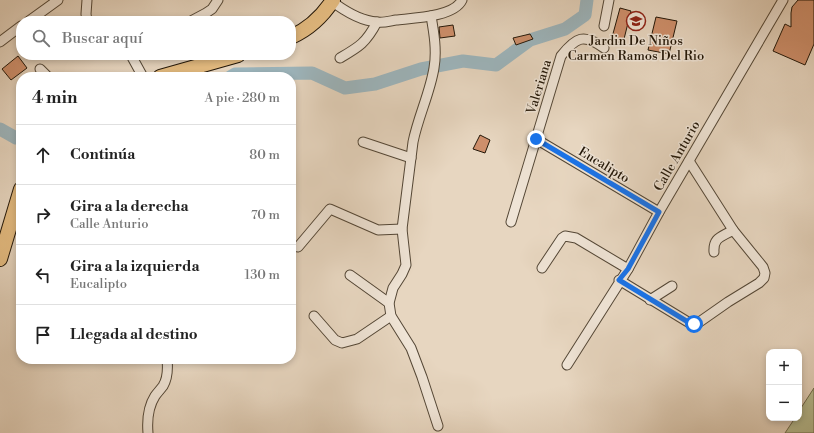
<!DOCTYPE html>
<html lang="es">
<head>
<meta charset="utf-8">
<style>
	:root { --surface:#fff; --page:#f6f6f6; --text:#222; --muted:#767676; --line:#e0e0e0 }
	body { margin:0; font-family:"Libre Bodoni",serif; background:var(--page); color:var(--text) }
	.controls { position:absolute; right:12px; bottom:12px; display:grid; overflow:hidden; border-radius:8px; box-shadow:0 2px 6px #0003 }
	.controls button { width:36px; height:36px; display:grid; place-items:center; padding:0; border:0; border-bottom:1px solid var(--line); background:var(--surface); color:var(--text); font:20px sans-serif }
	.stop { position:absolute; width:12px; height:12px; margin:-9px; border:3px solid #1a73e8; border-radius:50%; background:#fff }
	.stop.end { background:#1a73e8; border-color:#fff; box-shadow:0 1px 4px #0008 }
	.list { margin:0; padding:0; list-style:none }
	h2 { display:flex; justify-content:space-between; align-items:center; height:52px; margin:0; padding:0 16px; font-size:17px }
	h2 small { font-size:13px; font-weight:400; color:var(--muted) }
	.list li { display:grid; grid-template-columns:26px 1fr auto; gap:12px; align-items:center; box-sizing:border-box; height:60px; padding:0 16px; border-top:1px solid var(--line) }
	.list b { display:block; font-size:15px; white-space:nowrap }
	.list p { margin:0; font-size:13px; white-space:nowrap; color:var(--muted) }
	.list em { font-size:13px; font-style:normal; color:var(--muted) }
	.icon { flex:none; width:22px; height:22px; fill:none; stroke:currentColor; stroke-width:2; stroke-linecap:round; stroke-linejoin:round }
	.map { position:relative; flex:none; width:814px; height:433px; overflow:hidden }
	.search { position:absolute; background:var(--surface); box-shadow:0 2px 6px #0003; left:16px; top:16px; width:280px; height:44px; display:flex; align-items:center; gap:10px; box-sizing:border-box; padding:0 14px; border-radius:16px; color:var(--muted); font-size:15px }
	.panel { position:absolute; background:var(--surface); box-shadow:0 2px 6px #0003; left:16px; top:72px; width:280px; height:292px; border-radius:16px }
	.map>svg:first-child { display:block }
</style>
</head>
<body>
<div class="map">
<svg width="814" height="433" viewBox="0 0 814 433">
	<rect width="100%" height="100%" fill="#e7d6c0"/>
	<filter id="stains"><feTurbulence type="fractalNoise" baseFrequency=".005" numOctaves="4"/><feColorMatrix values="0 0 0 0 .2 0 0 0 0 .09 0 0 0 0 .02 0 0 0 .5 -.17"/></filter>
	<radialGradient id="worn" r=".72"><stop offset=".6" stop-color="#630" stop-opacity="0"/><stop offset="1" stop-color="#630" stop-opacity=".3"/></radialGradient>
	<path fill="#b7bd91" stroke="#6d6a4c" d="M814,388V433H785L795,418H799V411Z"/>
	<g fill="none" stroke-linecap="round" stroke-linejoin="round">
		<g stroke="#9db6be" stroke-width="13">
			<path d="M230,77L235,74L312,73L345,88L375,84L421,69L463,61L496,65L530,40L565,29L585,15L587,0"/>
			<path d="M0,129L16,138L21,137"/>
		</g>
	</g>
	<g fill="#ce8f6b" stroke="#231708">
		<path d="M798,0H814V44L805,65L773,51L785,24L791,27V13L792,7Z"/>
		<path d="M620,8L631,11L623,43L611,41Z"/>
		<path d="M656,17L677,21L669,54L648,50Z"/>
		<path d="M453,25L455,36L440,38L439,27Z"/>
		<path d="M530,34L533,39L516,45L513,38Z"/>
		<path d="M18,56L27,68L11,80L2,69Z"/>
		<path d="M480,135L490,140L485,153L473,149Z"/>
	</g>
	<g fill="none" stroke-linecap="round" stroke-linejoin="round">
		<defs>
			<g id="minor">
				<path d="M87,0L86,14L87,21"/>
				<path d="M330,0C343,10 360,21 377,22C383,23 390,21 396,20C413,18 454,17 462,0"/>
				<path d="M431,16C434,33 437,51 434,68C430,93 418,117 413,142L402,229L406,265L402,274L393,288L389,303L391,316L411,348L422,377L438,426"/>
				<path d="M29,21L58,0"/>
				<path d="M191,21L206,13L212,9L218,0"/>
				<path d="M604,26L609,0"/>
				<path d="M0,42L21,26"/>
				<path d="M133,55L132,57L143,77"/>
				<path d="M340,58C359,47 366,43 377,22"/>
				<path d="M40,69L48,77"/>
				<path d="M536,139L659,212"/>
				<path d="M363,142L411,158"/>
				<path d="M511,222L561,56C576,37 584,33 604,48"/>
				<path d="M298,247L330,209L378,230L402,229"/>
				<path d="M714,252C713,237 722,237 733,230"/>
				<path d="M542,268L562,238L565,236L576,238L628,269"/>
				<path d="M350,275L389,303"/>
				<path d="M619,280L688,322L694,324L698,323L728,302L759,283L764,278L765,273L763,267L733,230L689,161"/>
				<path d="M650,300L672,286"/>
				<path d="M314,316L335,340L342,343L357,339L391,316"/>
				<path d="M567,365L628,269L659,212L783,0"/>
				<path d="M148,433C147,421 148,407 155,396C157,393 160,390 163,386C168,378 168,369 167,359"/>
			</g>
			<g id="primary">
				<path d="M291,37C309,29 322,17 333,0"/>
				<path d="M160,77L238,55"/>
				<path d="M0,259L21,189"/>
			</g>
		</defs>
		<use href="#minor" stroke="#544736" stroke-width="11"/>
		<use href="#primary" stroke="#231708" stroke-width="16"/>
		<use href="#minor" stroke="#efe4d6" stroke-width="9"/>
		<use href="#primary" stroke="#e4bb80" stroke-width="14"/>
	</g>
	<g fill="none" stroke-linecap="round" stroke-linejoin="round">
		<path stroke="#1a73e8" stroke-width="5" d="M536,139L659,212L628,269L619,280L688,322L694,324"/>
	</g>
	<defs>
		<symbol id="school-ring" viewBox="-11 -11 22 22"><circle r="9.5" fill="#efe4d6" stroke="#8f2418" stroke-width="1.5"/><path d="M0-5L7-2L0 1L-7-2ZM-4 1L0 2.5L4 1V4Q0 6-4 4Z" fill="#8f2418"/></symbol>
	</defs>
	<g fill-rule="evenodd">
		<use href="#school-ring" x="625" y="10" width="22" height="22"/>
	</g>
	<g text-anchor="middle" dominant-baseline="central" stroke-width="3" stroke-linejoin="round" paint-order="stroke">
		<g font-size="13" fill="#231708" stroke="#efe4d6">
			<text x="636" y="41">Jardin De Niños<tspan x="636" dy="15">Carmen Ramos Del Rio</tspan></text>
		</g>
		<g font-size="13" fill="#231708" stroke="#efe4d6">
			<text transform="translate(539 87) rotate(-73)">Valeriana</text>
			<text transform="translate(677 156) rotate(-60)">Calle Anturio</text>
			<text transform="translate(604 165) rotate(31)">Eucalipto</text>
		</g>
	</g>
	<rect width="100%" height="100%" filter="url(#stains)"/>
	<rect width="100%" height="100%" fill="url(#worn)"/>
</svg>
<div class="controls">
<button>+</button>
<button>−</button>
</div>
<div class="stop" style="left:694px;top:324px"></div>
<div class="stop end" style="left:536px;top:139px"></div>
<div class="search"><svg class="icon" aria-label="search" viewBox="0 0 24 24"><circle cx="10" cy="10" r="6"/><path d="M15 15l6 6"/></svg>Buscar aquí</div>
<section class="panel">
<h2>4 min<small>A pie · 280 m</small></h2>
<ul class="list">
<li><svg class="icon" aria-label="ahead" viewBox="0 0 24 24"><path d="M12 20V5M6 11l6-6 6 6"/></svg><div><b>Continúa</b></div><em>80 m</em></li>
<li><svg class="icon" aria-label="right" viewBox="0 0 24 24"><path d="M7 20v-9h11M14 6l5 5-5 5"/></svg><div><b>Gira a la derecha</b><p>Calle Anturio</p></div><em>70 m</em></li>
<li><svg class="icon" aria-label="left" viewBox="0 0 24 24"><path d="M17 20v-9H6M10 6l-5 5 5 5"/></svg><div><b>Gira a la izquierda</b><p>Eucalipto</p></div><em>130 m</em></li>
<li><svg class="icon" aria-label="arrive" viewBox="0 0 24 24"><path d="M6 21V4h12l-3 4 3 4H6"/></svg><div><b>Llegada al destino</b></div></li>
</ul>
</section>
</div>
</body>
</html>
